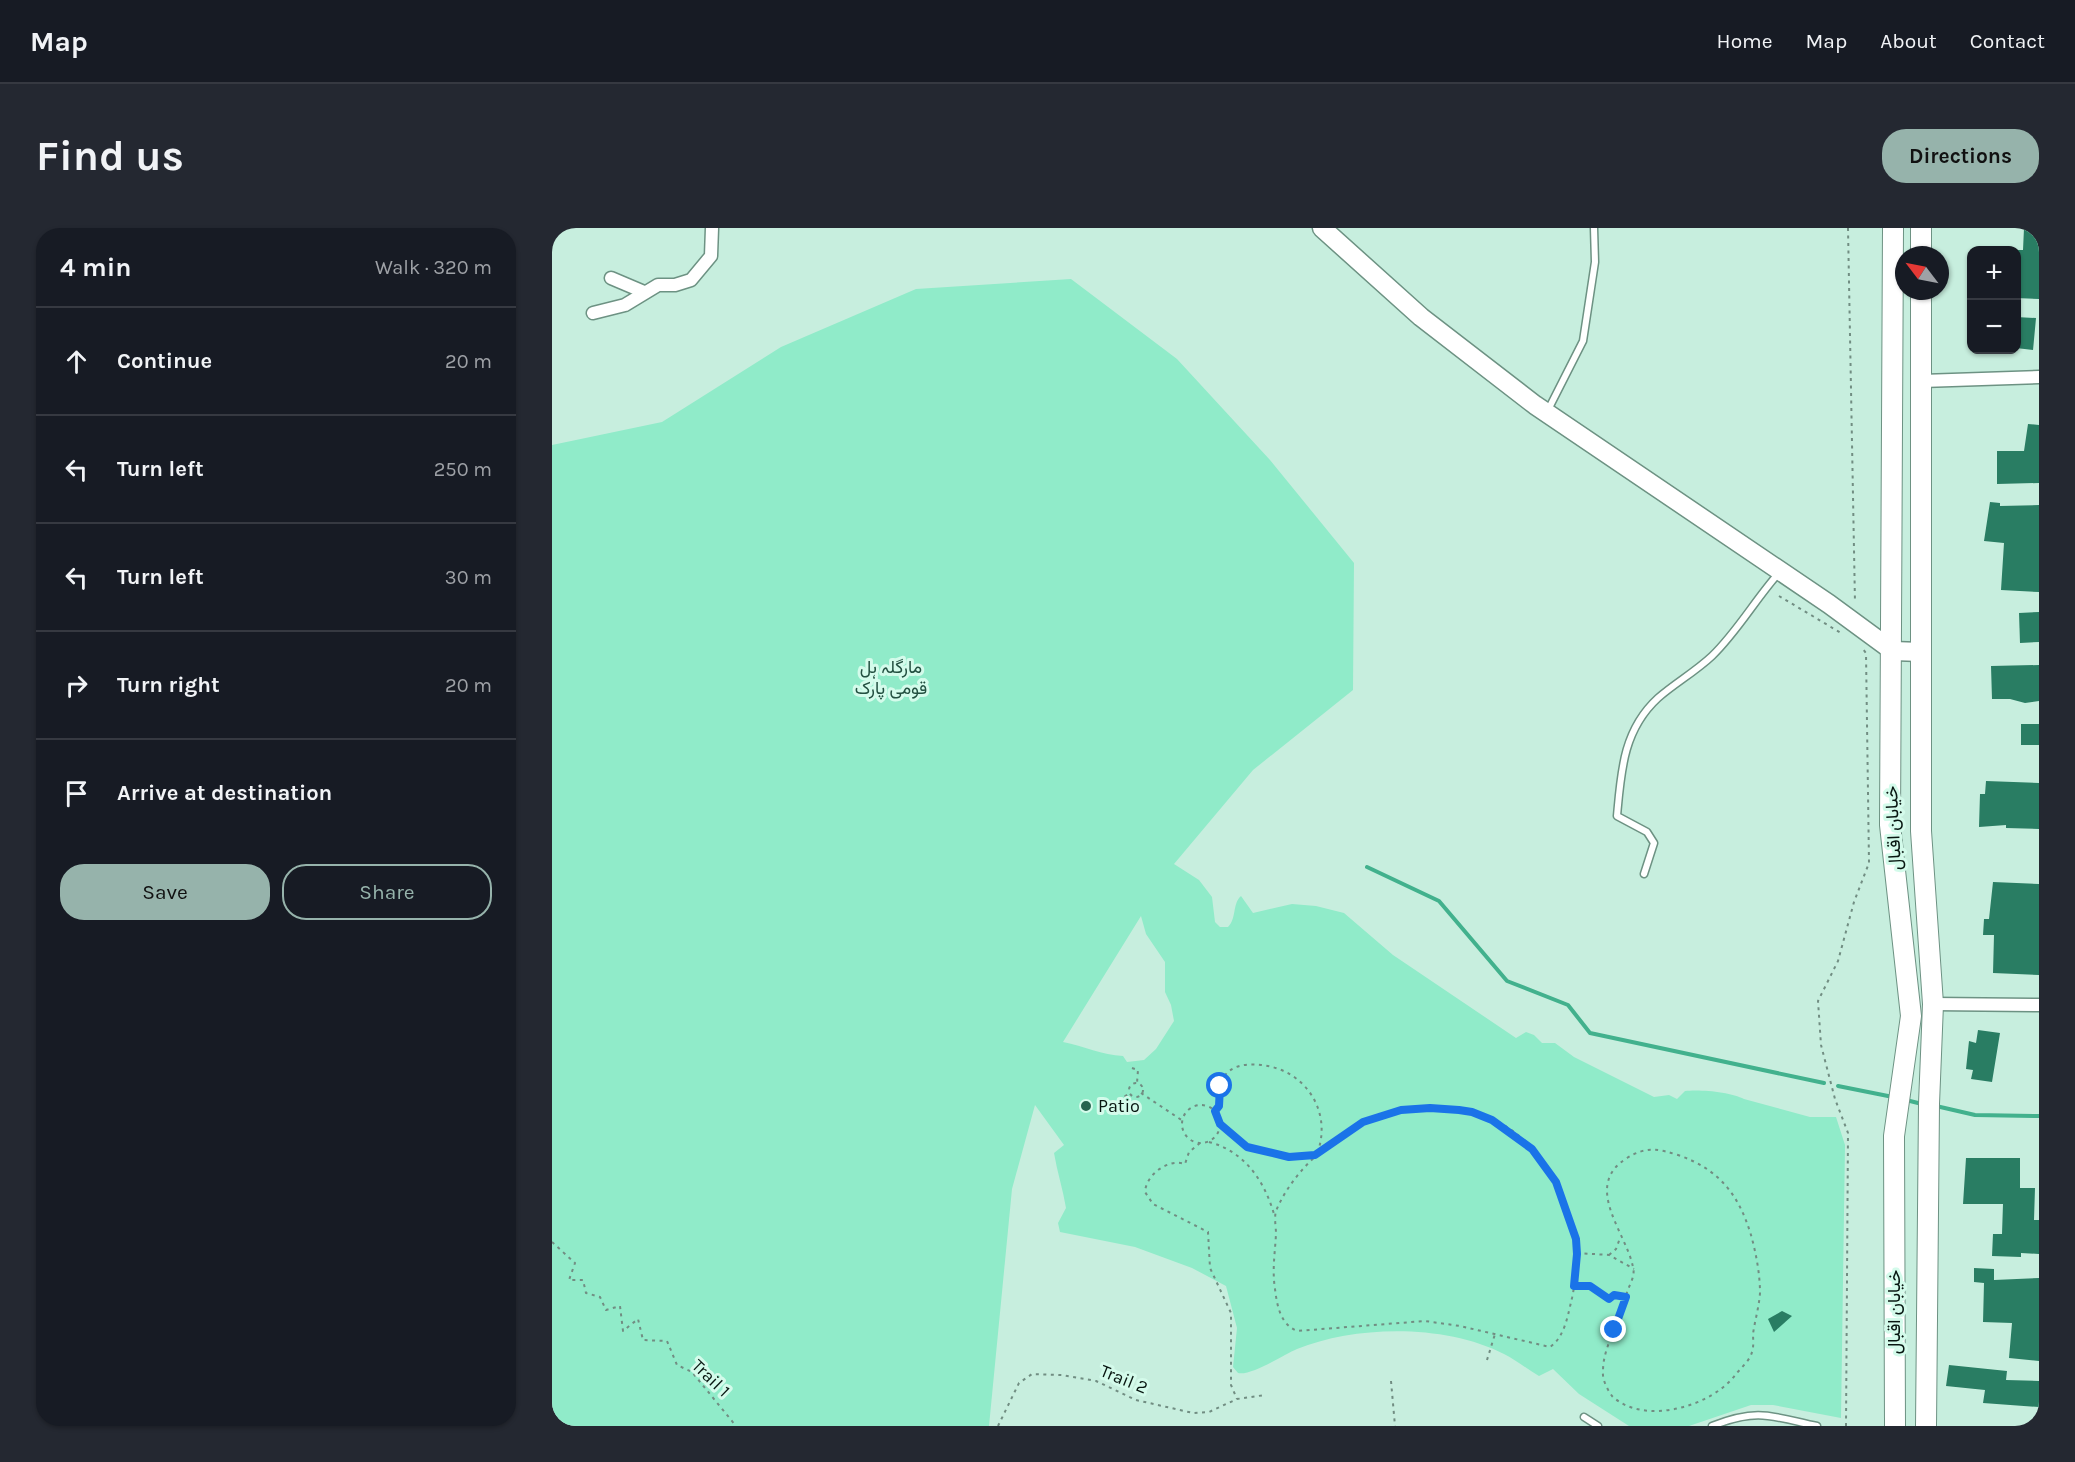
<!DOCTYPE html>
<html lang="en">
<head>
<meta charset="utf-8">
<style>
	:root { --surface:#171b24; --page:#242831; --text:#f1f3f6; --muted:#9ea1a6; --line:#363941; --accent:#96b3ab }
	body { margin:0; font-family:Karla,Vazirmatn,sans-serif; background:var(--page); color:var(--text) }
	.controls { position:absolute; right:18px; top:18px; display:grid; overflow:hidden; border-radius:12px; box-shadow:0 2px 4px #0004 }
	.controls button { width:54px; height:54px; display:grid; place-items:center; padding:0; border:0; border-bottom:2px solid var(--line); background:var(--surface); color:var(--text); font:30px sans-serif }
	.compass { position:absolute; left:1343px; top:18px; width:54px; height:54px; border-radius:50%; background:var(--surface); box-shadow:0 2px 4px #0004; rotate:302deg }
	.stop { position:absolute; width:18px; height:18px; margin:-14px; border:4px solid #1a73e8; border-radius:50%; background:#fff }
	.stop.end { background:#1a73e8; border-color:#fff; box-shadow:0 2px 6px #0008 }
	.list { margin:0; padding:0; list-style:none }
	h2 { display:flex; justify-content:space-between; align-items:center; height:78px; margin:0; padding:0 24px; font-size:26px }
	h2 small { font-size:20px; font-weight:400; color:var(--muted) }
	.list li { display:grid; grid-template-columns:39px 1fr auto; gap:18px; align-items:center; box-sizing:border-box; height:108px; padding:0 24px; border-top:2px solid var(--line) }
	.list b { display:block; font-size:22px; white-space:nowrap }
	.list em { font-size:20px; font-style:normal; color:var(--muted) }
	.actions { display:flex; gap:12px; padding:18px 24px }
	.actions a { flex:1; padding:14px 0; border:2px solid var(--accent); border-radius:24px; text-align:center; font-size:21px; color:var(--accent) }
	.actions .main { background:var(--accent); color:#111 }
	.icon { flex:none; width:33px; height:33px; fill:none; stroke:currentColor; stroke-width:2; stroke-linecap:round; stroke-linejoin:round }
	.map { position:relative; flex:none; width:1487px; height:1198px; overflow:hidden; border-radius:24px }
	header { display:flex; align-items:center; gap:36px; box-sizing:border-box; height:84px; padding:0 30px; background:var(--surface); border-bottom:2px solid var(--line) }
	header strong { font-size:28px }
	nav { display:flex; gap:33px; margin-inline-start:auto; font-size:21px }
	.intro { display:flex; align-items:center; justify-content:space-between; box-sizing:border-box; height:144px; padding:0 36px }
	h1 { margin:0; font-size:42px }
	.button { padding:15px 27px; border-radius:24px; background:var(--accent); color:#111; font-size:21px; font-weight:700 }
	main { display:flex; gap:36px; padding:0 36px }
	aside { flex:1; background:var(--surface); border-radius:24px; box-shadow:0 2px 4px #0004 }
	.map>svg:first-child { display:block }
</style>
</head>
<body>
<header>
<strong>Map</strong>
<nav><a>Home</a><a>Map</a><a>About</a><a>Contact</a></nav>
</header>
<div class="intro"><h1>Find us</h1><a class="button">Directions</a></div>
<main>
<aside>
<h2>4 min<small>Walk · 320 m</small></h2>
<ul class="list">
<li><svg class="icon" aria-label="ahead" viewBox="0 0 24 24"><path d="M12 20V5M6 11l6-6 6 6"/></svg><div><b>Continue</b></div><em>20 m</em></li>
<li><svg class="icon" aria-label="left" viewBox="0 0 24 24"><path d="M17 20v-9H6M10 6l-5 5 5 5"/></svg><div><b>Turn left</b></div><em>250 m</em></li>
<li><svg class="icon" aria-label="left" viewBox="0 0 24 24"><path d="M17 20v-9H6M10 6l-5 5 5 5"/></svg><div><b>Turn left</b></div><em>30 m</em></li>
<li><svg class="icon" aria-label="right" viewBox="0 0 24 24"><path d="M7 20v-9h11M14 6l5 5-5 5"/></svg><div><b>Turn right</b></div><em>20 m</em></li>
<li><svg class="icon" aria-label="arrive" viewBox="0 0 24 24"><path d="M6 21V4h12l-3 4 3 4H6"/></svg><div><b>Arrive at destination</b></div></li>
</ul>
<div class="actions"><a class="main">Save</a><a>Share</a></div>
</aside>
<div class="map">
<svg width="1487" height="1198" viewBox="0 0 1487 1198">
	<rect width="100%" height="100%" fill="#c7eede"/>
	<path fill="#90ebc9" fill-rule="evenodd" d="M519,51L625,131L718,232L802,335L801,462L701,542L622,636L647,652L660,669L663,694L668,699H676C685,690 680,676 689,668L701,685L740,676L764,678L792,685L841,727L964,810L974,804L982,807L990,815H1003L1022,829L1102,869L1117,867L1125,871L1133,863C1147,861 1180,864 1192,871L1258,889H1284L1293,917L1289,1190L1221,1177H1199L1137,1198H1077L1027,1166L1001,1141L987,1148C975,1141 964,1132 952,1126C894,1096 804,1097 745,1121C731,1127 699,1148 686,1145L681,1139L685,1100L674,1058L640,1040L583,1019L508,1004L506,995L514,980C511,962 505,943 502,925L512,917L483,877L460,961L437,1198H0V217L110,194L229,119L364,61ZM589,688L594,706L613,734V764L619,777L622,793L604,821L592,832L575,834L571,828C550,827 532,818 511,814Z"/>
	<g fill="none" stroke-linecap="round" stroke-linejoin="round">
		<g stroke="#42b18d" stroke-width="4">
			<path d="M815,639L887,673L955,753L1016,777L1038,805L1272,855"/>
			<path d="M1286,858L1341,869"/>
			<path d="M1354,872L1370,876"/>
			<path d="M1384,878L1423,887L1487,888"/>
		</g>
	</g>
	<g fill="#297d63">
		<path d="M1472,0H1487V71L1464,70V22H1471Z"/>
		<path d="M1464,89L1484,90L1481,122L1464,120Z"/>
		<path d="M1476,196L1487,197V255L1445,256V223H1472Z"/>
		<path d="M1438,274L1448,275V278L1487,277V364L1449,362L1452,315L1432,313Z"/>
		<path d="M1487,384V414L1468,415L1467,385Z"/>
		<path d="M1487,437V473L1473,475L1458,471H1440L1439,438Z"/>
		<rect x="1469" y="496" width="18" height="21"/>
		<path d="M1434,553L1487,555V601L1454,600V597L1427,599L1428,566H1433Z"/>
		<path d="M1441,654L1487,656V747L1441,745L1442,707H1431L1432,691H1437Z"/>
		<path d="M1426,802L1448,805L1440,854L1419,851L1421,842L1414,841L1417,813L1424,815Z"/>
		<path d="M1414,930H1468V960H1483L1482,992H1487V1026L1469,1025V1029L1440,1028L1441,1006H1450L1451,976H1411Z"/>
		<path d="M1422,1040L1442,1041V1052L1487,1050V1133L1457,1130L1460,1095L1431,1094L1432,1055L1422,1054Z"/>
		<path d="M1230,1083L1240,1088L1222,1104L1216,1091Z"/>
		<path d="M1397,1137L1455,1143L1454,1152L1487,1153V1179L1431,1175L1433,1162L1394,1158Z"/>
	</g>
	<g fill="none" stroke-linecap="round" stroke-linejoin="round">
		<defs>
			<g id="lane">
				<path d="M995,184L1031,113L1043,34L1042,0"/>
				<path d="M1092,646L1102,615L1095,604L1065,588C1069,544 1071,502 1106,470C1123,455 1143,444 1160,428C1185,404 1203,372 1226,346"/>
				<path d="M1032,1189L1046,1198"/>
				<path d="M1160,1198C1206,1180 1219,1188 1265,1198"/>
			</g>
			<g id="street">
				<path d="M59,50L92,64"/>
				<path d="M41,85L73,77L106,57H123L139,52L159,28L160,0"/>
				<path d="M1370,153L1487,149"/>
				<path d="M1381,776L1487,777"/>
			</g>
			<path id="secondary" d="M770,0L869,89L983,177L1277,376L1341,423L1369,424"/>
			<g id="primary">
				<path d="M1341,0L1338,597L1359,788L1342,908L1343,1198"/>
				<path d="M1369,0V27"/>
				<path d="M1369,63V603L1381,776L1377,876L1374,1198"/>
			</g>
		</defs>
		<use href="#lane" stroke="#6d9283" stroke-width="9"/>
		<use href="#street" stroke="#6d9283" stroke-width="15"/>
		<use href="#secondary" stroke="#6d9283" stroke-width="21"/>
		<use href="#primary" stroke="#6d9283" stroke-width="22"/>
		<g stroke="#718d82" stroke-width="2" stroke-dasharray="3 4.5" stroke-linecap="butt">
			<path d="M1296,0L1303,375"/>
			<path d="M1227,368L1289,405"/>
			<path d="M580,840L586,842L585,855"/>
			<circle cx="584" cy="862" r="7"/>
			<path d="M589,865L631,893"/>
			<path d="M552,875H563L578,865"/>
			<circle cx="649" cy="896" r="19"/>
			<path d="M866,880C884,880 904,879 921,884C999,905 1036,997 1020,1070C1016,1086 1013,1109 998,1119L908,1098L873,1093L745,1103C728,1096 725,1077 723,1061C720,1042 723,1025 724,1006C724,999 722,990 724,983C746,930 809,884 866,880Z"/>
			<path d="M663,883C674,874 659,852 682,840C690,836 700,836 709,837C752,841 780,882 766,923"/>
			<path d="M668,896C694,922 726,933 763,927"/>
			<path d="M657,914C692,923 712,952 722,986"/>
			<path d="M648,915L637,924L633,936C616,930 594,947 593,964L601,976L656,1004L658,1040L679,1085V1157L685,1171"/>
			<path d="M0,1014L23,1035L17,1052H31L34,1065L48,1069L54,1082L68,1078L71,1103L86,1091L91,1112L115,1113L125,1137L140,1144L184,1198"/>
			<path d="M1025,1025L1057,1027L1082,1041"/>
			<path d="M1057,1027L1064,1021L1068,1010"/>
			<path d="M1022,1057L1038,1058L1057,1071L1062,1067L1074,1069C1075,1059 1084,1050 1081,1039C1074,1004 1030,958 1075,930C1094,918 1107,921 1126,927C1167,941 1187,967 1199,1007C1204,1025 1208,1046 1208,1065C1207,1079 1203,1092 1201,1106C1201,1111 1202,1118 1200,1124C1198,1132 1190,1139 1184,1146C1160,1179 1091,1198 1060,1168C1055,1161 1050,1151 1051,1143C1051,1117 1069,1094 1074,1069"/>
			<path d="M935,1132L943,1106"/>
			<path d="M839,1153L843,1198"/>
			<path d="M446,1198L467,1155L480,1146L510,1147L544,1153L584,1172L641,1185L657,1184L685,1171L713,1167"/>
			<path d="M1294,1198L1296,905L1283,871L1269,817L1266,773L1286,733L1302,674L1317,635L1314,425L1310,420"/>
		</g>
		<use href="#lane" stroke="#fff" stroke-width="6"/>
		<use href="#street" stroke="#fff" stroke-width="12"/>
		<use href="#secondary" stroke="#fff" stroke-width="18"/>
		<use href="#primary" stroke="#fff" stroke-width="20"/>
	</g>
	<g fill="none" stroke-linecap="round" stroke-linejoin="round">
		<path stroke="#1a73e8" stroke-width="8" d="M668,858L667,878L663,883L668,896L695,919L737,929L763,927L811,894L849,882L878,880L907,882L920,884L940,892L980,921L1004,954L1024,1011L1025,1026L1022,1058H1038L1057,1071L1062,1067L1074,1069L1062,1102"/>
	</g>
	<circle fill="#26644f" stroke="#d4fbeb" stroke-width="2" cx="534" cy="878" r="6"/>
	<g text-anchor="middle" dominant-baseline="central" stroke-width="6" stroke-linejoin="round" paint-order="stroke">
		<g font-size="18" fill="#235041" stroke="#d4fbeb">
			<text x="339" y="439">مارگلہ ہل<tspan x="339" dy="21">قومی پارک</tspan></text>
		</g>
		<g font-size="18" fill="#081611" stroke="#d4fbeb">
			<text transform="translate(1341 600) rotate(-93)">خیابان اقبال</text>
			<text transform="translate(1342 1084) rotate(-90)">خیابان اقبال</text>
			<text transform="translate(159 1150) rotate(44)">Trail 1</text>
			<text transform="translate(572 1151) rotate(22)">Trail 2</text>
		</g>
		<g font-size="18" fill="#081611" stroke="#d4fbeb" text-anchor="start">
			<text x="546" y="878">Patio</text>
		</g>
	</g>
</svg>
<div class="controls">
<button>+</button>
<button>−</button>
</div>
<svg class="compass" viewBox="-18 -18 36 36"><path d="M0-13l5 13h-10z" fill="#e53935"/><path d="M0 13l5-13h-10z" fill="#9ea1a6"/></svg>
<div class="stop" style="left:668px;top:858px"></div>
<div class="stop end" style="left:1062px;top:1102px"></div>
</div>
</main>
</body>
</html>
